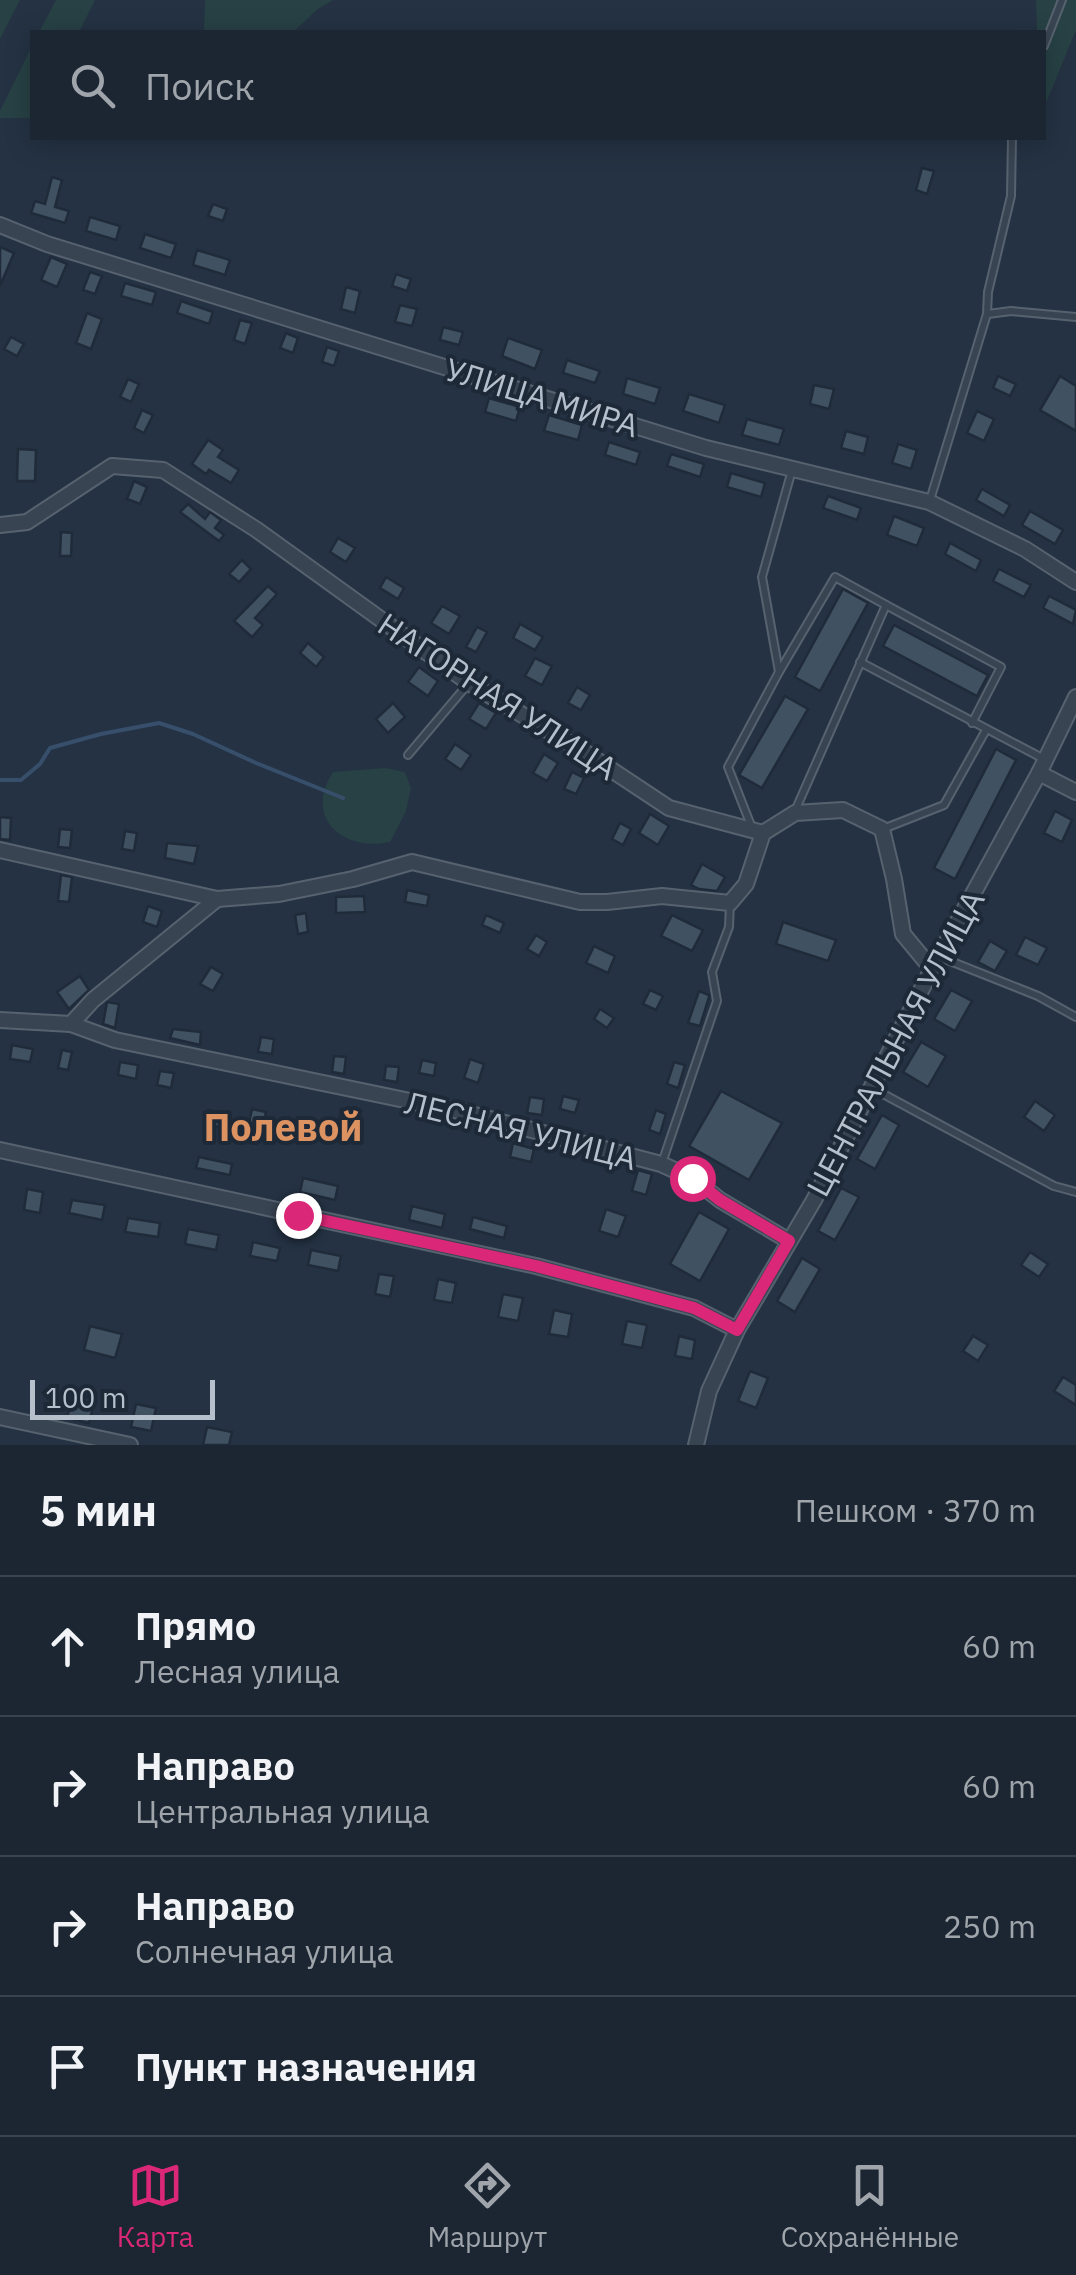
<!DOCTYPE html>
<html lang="ru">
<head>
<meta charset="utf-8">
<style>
	:root { --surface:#1b2632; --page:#242e3a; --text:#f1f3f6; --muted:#a0a5ac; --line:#39434d; --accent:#db2777 }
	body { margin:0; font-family:"IBM Plex Sans",sans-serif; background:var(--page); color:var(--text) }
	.scale { position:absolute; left:30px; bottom:25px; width:185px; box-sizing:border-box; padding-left:10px; border:5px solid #b6bfcc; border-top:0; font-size:28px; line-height:35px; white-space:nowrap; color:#b6bfcc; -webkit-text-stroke:8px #1e2938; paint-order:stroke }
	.stop { position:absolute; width:30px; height:30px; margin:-22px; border:8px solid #db2777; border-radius:50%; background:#fff }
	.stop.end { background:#db2777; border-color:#fff; box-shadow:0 2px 10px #0008 }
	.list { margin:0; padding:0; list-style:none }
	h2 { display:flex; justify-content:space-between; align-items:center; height:130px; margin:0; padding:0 40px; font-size:42px }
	h2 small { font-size:32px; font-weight:400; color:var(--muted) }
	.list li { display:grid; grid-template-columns:65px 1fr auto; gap:30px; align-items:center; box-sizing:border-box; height:140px; padding:0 40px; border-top:2px solid var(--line) }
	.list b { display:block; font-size:38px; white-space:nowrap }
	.list p { margin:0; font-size:32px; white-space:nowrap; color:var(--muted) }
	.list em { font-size:32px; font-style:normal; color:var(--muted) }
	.icon { flex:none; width:55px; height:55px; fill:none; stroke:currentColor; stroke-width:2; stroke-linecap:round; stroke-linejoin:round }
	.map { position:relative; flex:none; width:1076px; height:1445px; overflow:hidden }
	.search { position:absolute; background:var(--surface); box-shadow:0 5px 25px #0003; left:30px; right:30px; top:30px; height:110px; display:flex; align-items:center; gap:25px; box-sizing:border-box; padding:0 35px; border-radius:0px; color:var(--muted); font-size:38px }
	.sheet { height:690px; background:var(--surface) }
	nav { display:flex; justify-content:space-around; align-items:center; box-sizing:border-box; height:140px; border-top:2px solid var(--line); background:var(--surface); font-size:28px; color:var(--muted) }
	nav a { display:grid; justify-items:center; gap:5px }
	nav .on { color:var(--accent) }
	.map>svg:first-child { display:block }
</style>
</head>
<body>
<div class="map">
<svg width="1076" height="1445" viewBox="0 0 1076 1445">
	<rect width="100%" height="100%" fill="#243243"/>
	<g fill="#274144">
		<path d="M0,0H20L0,39Z"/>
		<path d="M56,0H95L79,32H39Z"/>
		<path d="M205,0H333L318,9L293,32H204Z"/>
		<path d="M1036,0H1076V30L1044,108V32H1037Z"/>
		<path d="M32,46V118H0V111Z"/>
		<path d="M385,768L405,772L411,788L406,811L390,842C343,852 303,818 333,772Z"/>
	</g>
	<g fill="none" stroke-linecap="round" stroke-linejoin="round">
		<path stroke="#374f6b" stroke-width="4" d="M0,780H21L40,764L50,748L101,734L159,723L193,734L256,763L343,798"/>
	</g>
	<g fill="#405162" stroke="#202b3a" stroke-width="2.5">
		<path d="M922,168L934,171L927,194L916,190Z"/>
		<path d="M52,177L62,180L55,207L69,211L65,223L31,213L35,201L45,204Z"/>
		<path d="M213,204L227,209L223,221L208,216Z"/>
		<path d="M90,217L120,226L116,240L86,231Z"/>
		<path d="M145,234L176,244L171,258L140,248Z"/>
		<path d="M0,247L14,253L0,286Z"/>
		<path d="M197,250L230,260L225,275L193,265Z"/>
		<path d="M51,257L67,264L57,287L41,280Z"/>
		<path d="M90,272L102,276L95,294L83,290Z"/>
		<path d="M396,274L411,279L407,291L392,286Z"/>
		<path d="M125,283L156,292L152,305L121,296Z"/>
		<path d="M346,287L360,291L355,313L341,309Z"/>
		<path d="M181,301L213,312L209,324L177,313Z"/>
		<path d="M400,305L417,309L412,326L395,322Z"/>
		<path d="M87,313L102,319L91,349L76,343Z"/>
		<path d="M240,320L252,323L245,344L234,340Z"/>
		<path d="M443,327L463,332L459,345L440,340Z"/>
		<path d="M286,333L298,338L293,353L280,348Z"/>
		<path d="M11,337L24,344L17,356L4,349Z"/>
		<path d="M508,338L542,350L535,369L502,356Z"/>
		<path d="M327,347L339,351L334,366L322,362Z"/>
		<path d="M567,360L600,371L595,383L563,373Z"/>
		<path d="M998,376L1016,384L1010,396L993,388Z"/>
		<path d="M1060,376L1076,386V431L1040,410Z"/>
		<path d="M627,378L660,388L655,404L623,394Z"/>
		<path d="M128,379L139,384L131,402L120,397Z"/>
		<path d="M814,385L834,389L829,409L810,404Z"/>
		<path d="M689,394L725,405L719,423L683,411Z"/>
		<path d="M489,398L520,407L516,421L485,412Z"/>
		<path d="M142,410L153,415L144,433L134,428Z"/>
		<path d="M977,411L994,419L984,441L967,433Z"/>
		<path d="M549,415L582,425L578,440L544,431Z"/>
		<path d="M747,419L784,429L779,445L742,435Z"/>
		<path d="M846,431L868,437L864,454L841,448Z"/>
		<path d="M208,440L223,450L218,457L239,470L231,483L209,470L206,474L192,464Z"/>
		<path d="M609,442L640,452L636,465L605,455Z"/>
		<path d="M898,444L917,450L911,469L892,463Z"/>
		<path d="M18,449L36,450L35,481H17Z"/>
		<path d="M671,454L704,464L700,477L667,466Z"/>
		<path d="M731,473L765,483L761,497L727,487Z"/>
		<path d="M134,481L147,487L140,504L127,499Z"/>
		<path d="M982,489L1010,505L1004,516L976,500Z"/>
		<path d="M828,496L861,508L857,520L823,508Z"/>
		<path d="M188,504L205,519L210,512L221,520L215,528L224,535L219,541L180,512Z"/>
		<path d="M1030,511L1063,530L1055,544L1022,525Z"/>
		<path d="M894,516L924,528L917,546L887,535Z"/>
		<path d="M61,532L72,533L71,556H60Z"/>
		<path d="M338,538L355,548L346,562L330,552Z"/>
		<path d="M950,543L981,560L976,571L945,554Z"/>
		<path d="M242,560L251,569L239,582L229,574Z"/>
		<path d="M999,569L1031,585L1024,597L993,581Z"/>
		<path d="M386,577L404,588L398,599L380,588Z"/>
		<path d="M268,586L277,594L255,618L263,625L252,637L234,621Z"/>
		<path d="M843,589L868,603L820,691L795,677Z"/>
		<path d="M1049,596L1076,610L1073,624L1043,608Z"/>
		<path d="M442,606L460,616L449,634L431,623Z"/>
		<path d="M520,624L543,637L535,650L513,638Z"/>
		<path d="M894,625L988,675L977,696L883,646Z"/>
		<path d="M477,627L487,632L476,652L466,647Z"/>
		<path d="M308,643L324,657L316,667L300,653Z"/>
		<path d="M535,658L552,666L542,685L525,676Z"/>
		<path d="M419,667L438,681L428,696L408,682Z"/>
		<path d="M577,687L590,695L581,710L568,703Z"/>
		<path d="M785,696L808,709L762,788L739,775Z"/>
		<path d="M393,703L405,717L388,733L376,719Z"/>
		<path d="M479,703L496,713L486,729L469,719Z"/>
		<path d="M455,744L471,755L461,770L445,759Z"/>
		<path d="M996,749L1016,760L955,879L934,868Z"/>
		<path d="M544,754L558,763L547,781L533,773Z"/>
		<path d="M572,772L584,778L576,794L564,789Z"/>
		<path d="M1055,811L1072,820L1062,842L1044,833Z"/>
		<path d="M650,814L669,826L658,845L639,833Z"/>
		<path d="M0,817L11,818L10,840L0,839Z"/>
		<path d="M620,823L631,829L623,845L612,839Z"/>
		<path d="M60,829L72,830L70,848L58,847Z"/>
		<path d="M125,831L137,833L134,851L122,849Z"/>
		<path d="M167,843L198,846L194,864L165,858Z"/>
		<path d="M702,864L725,877L717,891L699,889L691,885Z"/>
		<path d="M61,875L72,877L69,902L58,901Z"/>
		<path d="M407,890L429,895L427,906L405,902Z"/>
		<path d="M364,896L365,912L336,913V897Z"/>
		<path d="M148,906L162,911L157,927L143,922Z"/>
		<path d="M306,913L308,932L298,934L295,915Z"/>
		<path d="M486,915L504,923L500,933L482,925Z"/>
		<path d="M672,915L703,930L692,951L661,936Z"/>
		<path d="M783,922L836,940L828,961L776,944Z"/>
		<path d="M536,935L547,942L539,956L527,949Z"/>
		<path d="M1025,937L1047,948L1038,965L1016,955Z"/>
		<path d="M990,941L1007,951L995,971L978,962Z"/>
		<path d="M594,946L615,956L608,973L586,963Z"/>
		<path d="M211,967L223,974L213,991L200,984Z"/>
		<path d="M80,976L89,990L69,1009L57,992Z"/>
		<path d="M650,990L663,996L656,1010L643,1004Z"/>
		<path d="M951,990L972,1001L955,1031L934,1019Z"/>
		<path d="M699,991L709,995V997L700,1026L688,1023Z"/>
		<path d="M107,1002L119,1004L115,1028L103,1024Z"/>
		<path d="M600,1009L614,1018L607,1028L594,1019Z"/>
		<path d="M173,1029L201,1032L200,1045L170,1038Z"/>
		<path d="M261,1037L274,1039L272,1054L258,1052Z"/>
		<path d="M921,1042L946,1056L928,1087L903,1072Z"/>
		<path d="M12,1045L33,1049L30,1062L10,1059Z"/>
		<path d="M62,1050L72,1052L68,1070L58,1068Z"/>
		<path d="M334,1056L346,1057L344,1074L332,1072Z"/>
		<path d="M470,1059L484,1064L478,1083L464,1078Z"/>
		<path d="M422,1060L436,1063L434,1076L419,1073Z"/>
		<path d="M120,1062L138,1065L136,1079L118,1075Z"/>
		<path d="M674,1062L685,1065L678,1088L667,1084Z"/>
		<path d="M386,1066L399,1067L397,1082L384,1080Z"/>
		<path d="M160,1071L174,1073L171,1088L157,1085Z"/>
		<path d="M721,1091L782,1123L749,1180L689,1146Z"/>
		<path d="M563,1096L579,1100L575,1113L560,1109Z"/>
		<path d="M530,1097L544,1099L542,1115L527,1113Z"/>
		<path d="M1035,1101L1055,1115L1044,1131L1024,1117Z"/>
		<path d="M252,1109L266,1112L262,1130L248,1127Z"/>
		<path d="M341,1109L354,1112L351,1130L337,1127Z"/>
		<path d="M208,1110L231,1115L228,1129L205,1124Z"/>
		<path d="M656,1110L666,1114L660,1134L649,1130Z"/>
		<path d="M882,1115L899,1125L875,1169L857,1159Z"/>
		<path d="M513,1143L534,1149L531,1162L510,1157Z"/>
		<path d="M199,1157L232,1164L230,1175L196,1168Z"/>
		<path d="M638,1170L652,1174L646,1195L632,1191Z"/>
		<path d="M303,1178L338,1186L335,1200L300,1192Z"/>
		<path d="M841,1188L859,1197L835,1240L818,1231Z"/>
		<path d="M27,1189L43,1192L40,1213L24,1210Z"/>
		<path d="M72,1200L105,1205L102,1220L69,1213Z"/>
		<path d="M412,1206L445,1214L442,1228L409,1220Z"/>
		<path d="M606,1209L626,1216L618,1237L599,1231Z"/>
		<path d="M699,1212L729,1229L700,1281L670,1264Z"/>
		<path d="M473,1217L507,1226L504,1238L470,1229Z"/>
		<path d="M128,1218L160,1223L158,1237L125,1232Z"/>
		<path d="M188,1229L219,1235L216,1250L185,1244Z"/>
		<path d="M253,1242L280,1248L277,1261L250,1256Z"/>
		<path d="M311,1250L341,1256L338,1271L308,1265Z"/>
		<path d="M1030,1252L1048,1264L1039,1277L1021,1265Z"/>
		<path d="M802,1258L820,1269L795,1312L777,1301Z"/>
		<path d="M379,1274L394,1276L390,1297L375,1294Z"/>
		<path d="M438,1279L456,1283L452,1303L434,1300Z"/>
		<path d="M503,1294L523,1298L518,1321L498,1317Z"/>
		<path d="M554,1310L572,1314L568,1337L549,1334Z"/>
		<path d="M627,1321L647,1325L642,1348L622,1344Z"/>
		<path d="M90,1326L122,1334L115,1358L84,1350Z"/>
		<path d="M679,1336L695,1340L692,1359L675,1356Z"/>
		<path d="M973,1336L988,1345L978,1361L963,1351Z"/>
		<path d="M750,1371L768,1378L756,1408L738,1401Z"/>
		<path d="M1063,1377L1076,1385V1405L1054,1391Z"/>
		<path d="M73,1394L95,1399L89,1423L67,1418Z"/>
		<path d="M136,1404L156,1408L151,1431L131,1427Z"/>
		<path d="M207,1427L232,1432L229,1445H203Z"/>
	</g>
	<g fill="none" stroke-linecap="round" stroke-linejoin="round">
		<defs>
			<g id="service">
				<path d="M1044,46L1062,0"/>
				<path d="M988,314L1011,311L1076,317"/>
				<path d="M930,500L987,314L988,292L1011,196L1012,138"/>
				<path d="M886,605L1001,667L972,723"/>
				<path d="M860,662L1044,759"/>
				<path d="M779,672L762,577L792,470"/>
				<path d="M408,755L468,684"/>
				<path d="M752,828L728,767L779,672L835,577L886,605L795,811"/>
				<path d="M883,829L944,805L986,730"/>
				<path d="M940,957L1038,996L1076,1017"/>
				<path d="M872,1088L1054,1186L1076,1192"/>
				<path d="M662,1163L717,1001L712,972L729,927L730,903"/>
			</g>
			<g id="minor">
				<path d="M0,225L47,244L706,448L929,502L1025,549L1076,582"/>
				<path d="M0,525L27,522L112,466L163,470L257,530L469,683L586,753L669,808L763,833L795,813L843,810L882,829L894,879L903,934L932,969"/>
				<path d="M1039,773L1076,792"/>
				<path d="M0,850L217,899L279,894L353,879L412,862L580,902H607L662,896L730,903L746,884L763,833"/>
				<path d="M0,1020L71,1024L115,1040L463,1112L661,1164L692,1178L720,1200L789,1241"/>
				<path d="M71,1024L93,1000L217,899"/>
				<path d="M0,1150L536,1266L694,1308L737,1330"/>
				<path d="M0,1417L130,1445"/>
				<path d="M696,1445L709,1391L737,1330L814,1200L932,969L1039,773L1076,697"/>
			</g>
		</defs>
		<use href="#service" stroke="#57626f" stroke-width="10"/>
		<use href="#minor" stroke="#57626f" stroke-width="18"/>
		<use href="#service" stroke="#394452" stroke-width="6"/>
		<use href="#minor" stroke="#394452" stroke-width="14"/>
	</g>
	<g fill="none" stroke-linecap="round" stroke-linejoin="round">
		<path stroke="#db2777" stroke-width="12" d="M298,1215L536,1266L694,1308L737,1330L789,1241L720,1200L692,1178"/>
	</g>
	<g text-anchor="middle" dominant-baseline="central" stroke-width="8" stroke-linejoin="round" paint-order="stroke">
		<g font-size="32" fill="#b6bfcc" stroke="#1e2938">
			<text transform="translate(542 397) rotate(17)">УЛИЦА МИРА</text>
			<text transform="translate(498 696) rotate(33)">НАГОРНАЯ УЛИЦА</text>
			<text transform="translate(895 1043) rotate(-62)">ЦЕНТРАЛЬНАЯ УЛИЦА</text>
			<text transform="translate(521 1130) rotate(14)">ЛЕСНАЯ УЛИЦА</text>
		</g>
		<g font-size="38" font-weight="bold" fill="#dc9261" stroke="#1e2938">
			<text x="283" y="1126">Полевой</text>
		</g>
	</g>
</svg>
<div class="scale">100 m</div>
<div class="stop" style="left:692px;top:1178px"></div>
<div class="stop end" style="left:298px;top:1215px"></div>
<div class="search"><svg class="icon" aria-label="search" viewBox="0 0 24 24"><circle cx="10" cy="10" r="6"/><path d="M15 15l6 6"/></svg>Поиск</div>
</div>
<section class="sheet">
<h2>5 мин<small>Пешком · 370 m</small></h2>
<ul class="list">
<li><svg class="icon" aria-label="ahead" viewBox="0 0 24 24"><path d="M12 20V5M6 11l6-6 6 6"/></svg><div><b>Прямо</b><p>Лесная улица</p></div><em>60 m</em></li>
<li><svg class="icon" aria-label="right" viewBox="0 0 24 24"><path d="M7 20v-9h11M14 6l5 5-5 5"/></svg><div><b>Направо</b><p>Центральная улица</p></div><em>60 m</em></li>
<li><svg class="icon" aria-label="right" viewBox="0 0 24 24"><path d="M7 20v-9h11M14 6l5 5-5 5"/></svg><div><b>Направо</b><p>Солнечная улица</p></div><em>250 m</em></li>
<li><svg class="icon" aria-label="arrive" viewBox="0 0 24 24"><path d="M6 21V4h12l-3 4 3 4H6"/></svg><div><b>Пункт назначения</b></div></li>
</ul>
</section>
<nav>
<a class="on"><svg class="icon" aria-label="map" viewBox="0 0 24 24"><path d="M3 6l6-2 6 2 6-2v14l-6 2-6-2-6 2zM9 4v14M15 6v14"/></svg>Карта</a>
<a><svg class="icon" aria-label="directions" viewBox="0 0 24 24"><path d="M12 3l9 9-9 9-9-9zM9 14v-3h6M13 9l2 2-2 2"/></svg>Маршрут</a>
<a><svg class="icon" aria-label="saved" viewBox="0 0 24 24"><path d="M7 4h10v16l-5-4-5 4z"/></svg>Сохранённые</a>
</nav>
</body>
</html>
